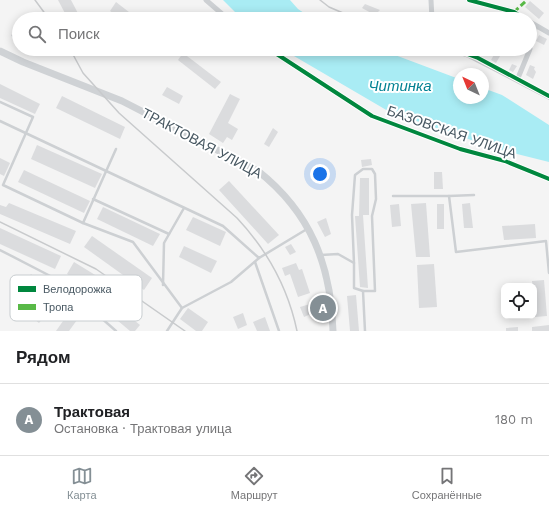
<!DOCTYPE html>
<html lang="ru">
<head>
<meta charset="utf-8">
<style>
	:root { --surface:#fff; --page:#f2f2f2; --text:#202124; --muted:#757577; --line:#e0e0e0; --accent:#848f95 }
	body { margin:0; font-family:"Work Sans",sans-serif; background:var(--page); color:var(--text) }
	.controls { position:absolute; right:12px; bottom:12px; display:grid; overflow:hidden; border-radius:8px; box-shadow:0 2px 10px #0003 }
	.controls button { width:36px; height:36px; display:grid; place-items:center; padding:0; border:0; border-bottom:1px solid var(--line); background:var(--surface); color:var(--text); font:20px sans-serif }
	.compass { position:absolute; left:453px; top:68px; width:36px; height:36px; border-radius:50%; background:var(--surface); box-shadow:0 2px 10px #0003; rotate:317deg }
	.you { position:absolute; left:320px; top:174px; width:14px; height:14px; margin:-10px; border:3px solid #fff; border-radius:50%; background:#1a73e8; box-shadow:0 0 0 6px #1a73e833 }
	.badge { display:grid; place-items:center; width:26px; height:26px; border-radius:50%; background:var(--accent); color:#fff; font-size:13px; font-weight:700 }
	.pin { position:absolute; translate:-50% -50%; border:2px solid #fff; box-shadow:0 1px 4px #0006 }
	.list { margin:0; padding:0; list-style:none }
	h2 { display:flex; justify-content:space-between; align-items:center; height:52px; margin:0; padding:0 16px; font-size:17px }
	h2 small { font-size:13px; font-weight:400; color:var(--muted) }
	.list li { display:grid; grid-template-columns:26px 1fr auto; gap:12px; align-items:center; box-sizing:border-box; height:72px; padding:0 16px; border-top:1px solid var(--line) }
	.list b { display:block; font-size:15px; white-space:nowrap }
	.list p { margin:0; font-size:13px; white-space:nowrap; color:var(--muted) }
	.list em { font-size:13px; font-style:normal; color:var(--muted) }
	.icon { flex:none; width:22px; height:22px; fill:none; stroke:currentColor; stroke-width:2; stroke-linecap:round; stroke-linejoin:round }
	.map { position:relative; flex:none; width:549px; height:331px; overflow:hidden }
	.search { position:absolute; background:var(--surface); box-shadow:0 2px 10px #0003; left:12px; right:12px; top:12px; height:44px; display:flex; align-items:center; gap:10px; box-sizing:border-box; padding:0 14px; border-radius:22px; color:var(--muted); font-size:15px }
	.sheet { height:124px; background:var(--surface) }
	nav { display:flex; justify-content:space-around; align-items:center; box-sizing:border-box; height:56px; border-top:1px solid var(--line); background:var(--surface); font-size:11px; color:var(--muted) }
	nav a { display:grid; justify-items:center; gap:2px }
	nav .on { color:var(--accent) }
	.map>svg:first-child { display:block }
</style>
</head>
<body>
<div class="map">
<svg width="549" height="331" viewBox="0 0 549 331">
	<rect width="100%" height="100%" fill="#f4f4f4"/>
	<g fill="#a9ecf4">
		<path d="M223,0H290L298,9L313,19H242Z"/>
		<path d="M282,49H379L459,79V98H483V88L502,95L549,125V162L497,149L388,111Z"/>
	</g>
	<g fill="#dbdcde">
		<path d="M58,0H71L81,19H68Z"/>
		<path d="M530,1L544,13L539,19L525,7Z"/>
		<path d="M116,2L138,19H121L110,11Z"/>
		<path d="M365,4L380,10L378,12L384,15L382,19L362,8Z"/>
		<path d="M15,27L19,28V39L11,36Z"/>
		<path d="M539,35L547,39L544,45L536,41Z"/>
		<path d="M183,53L221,82L215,89L178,60Z"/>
		<path d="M495,53L500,56L496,63L491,60Z"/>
		<path d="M512,64L517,66L513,72L509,70Z"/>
		<path d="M530,65L535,67L534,69L536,72L533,79L526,75Z"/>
		<path d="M0,84L40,104L35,114L0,98Z"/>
		<path d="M167,87L183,96L179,104L162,95Z"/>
		<path d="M230,94L240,99L228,123L238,129L232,140L227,137L223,143L209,134Z"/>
		<path d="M62,96L125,127L120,139L56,108Z"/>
		<path d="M273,128L278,132L269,147L264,144Z"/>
		<path d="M37,145L102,174L95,188L31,159Z"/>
		<path d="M0,158L10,163L4,176L0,174Z"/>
		<path d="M371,159L372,165L362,167L361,160Z"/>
		<path d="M24,170L90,201L84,213L18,182Z"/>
		<path d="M434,172H442L443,189H434Z"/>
		<path d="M360,178H369V215H363L368,288L360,287L355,216H359Z"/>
		<path d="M229,181L279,235L268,244L219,190Z"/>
		<path d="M9,203L76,231L70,244L0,214V205L6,207Z"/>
		<path d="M426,203L430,257H416L411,204Z"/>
		<path d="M470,203L473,228H464L462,204Z"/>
		<path d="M399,204L401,226L392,227L390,205Z"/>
		<rect x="437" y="204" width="7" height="25"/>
		<path d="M103,207L160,234L153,246L97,219Z"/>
		<path d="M193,217L226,232L220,246L186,230Z"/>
		<path d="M326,218L331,234L325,237L317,222Z"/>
		<path d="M535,224L536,238L504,240L502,226Z"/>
		<path d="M0,228L61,256L55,269L0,244Z"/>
		<path d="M92,236L152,278L144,290L84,247Z"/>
		<path d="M291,244L296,252L290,255L285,247Z"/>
		<path d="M184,246L217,261L211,273L179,257Z"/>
		<path d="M74,262L105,281L98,293L67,274Z"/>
		<path d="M296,263L299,270L302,269L310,293L298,297L290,274L285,276L282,268Z"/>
		<path d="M434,264L437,307L419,308L417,265Z"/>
		<path d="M31,274L42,283L22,307L12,298Z"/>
		<path d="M544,280L547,316L535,317L532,281Z"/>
		<path d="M48,289L59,298L39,323L28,314Z"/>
		<path d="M356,295L359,331H350L347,296Z"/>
		<path d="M310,304L313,313L304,317L300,307Z"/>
		<path d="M118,307L140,325L135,331H130L111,315Z"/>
		<path d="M188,308L208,322L202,331H196L180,319Z"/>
		<path d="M243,313L247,325L238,329L233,317Z"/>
		<path d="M68,314L77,320L69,331H56Z"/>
		<path d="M265,317L270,331H257L253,322Z"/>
		<path d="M549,325V331H532V327Z"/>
		<path d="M518,327V331H506V328Z"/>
	</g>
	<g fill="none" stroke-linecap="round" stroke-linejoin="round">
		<g stroke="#cdd0d3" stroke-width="2.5">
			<path d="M0,102L33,117L3,185L83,223L116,149"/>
			<path d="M0,121L223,226L259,258L307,229"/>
			<path d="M393,196H449L456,252L546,241L549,273"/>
			<path d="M449,196L474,195"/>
			<path d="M93,199L169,234"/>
			<path d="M83,223L133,242L182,308L231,282L259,258"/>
			<path d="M0,250L58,280L116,331"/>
			<path d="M321,255L338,254L354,263V288L363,291L365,331"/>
			<path d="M255,262L279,331"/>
			<path d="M354,263L352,215L355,175L363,169H372L375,174L376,199L372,216L375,291H363"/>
			<path d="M163,285L164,243L184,208"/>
			<path d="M167,331L182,308"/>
		</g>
		<g stroke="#cdd0d3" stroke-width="5">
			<path d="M206,0L228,19"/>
			<path d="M431,0L432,19"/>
			<path d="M469,0L514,12L525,19"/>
			<path d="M530,22L549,33"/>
			<path d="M530,41L536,26"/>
			<path d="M269,49L372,116L460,149L505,161L549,179"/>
			<path d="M454,49L478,58L549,96"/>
			<path d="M518,78L530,49"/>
		</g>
		<path stroke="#cfd2d5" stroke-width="7" d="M0,51L23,62L122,101L258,171C311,213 331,265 333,331"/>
		<g stroke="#c8cacc" stroke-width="1.5">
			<path d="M35,0L49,19"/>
			<path d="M320,0L329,7L357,19"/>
			<path d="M70,49L83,73L119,113L237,218C267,250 288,288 297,331"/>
			<path d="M446,49L468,57L549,99"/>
			<path d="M0,222L96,269L185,331"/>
		</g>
		<path stroke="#58b947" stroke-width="3" stroke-dasharray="6 3" stroke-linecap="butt" d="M514,12L527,0"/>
		<defs>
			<g id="cycleway">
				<path d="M469,0L514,12L525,19"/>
				<path d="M269,49L372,116L460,149L505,161L549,179"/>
				<path d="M454,49L478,58L549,96"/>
			</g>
		</defs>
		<use href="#cycleway" stroke="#fff" stroke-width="6"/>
		<use href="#cycleway" stroke="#00873e" stroke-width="4"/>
	</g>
	<g text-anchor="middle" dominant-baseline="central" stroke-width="4" stroke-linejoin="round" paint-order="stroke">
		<g font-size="14" fill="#485862" stroke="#fff">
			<text transform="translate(452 132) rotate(19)">БАЗОВСКАЯ УЛИЦА</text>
			<text transform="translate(202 143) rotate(28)">ТРАКТОВАЯ УЛИЦА</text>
		</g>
		<g font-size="15" font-style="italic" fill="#048293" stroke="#fff">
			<text x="400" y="86">Читинка</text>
		</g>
	</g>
	<rect x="10" y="275" width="132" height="46" rx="6" fill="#fff" stroke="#c8cdd0" stroke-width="1"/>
	<rect x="18" y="286" width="18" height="6" fill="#00873e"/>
	<rect x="18" y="304" width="18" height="6" fill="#58b947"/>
	<g font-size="11" fill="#485862">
		<text x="43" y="293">Велодорожка</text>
		<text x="43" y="311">Тропа</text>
	</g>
</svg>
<div class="controls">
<button><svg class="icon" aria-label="locate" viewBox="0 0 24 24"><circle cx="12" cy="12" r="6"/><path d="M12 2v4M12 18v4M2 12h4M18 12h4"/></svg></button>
</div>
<svg class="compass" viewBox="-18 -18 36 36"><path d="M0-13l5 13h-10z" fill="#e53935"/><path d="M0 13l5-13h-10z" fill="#757577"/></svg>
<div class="you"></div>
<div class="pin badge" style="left:323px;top:308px">A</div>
<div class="search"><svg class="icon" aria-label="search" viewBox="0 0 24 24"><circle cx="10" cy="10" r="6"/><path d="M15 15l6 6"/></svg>Поиск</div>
</div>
<section class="sheet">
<h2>Рядом<small></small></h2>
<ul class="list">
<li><span class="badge">A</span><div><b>Трактовая</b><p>Остановка · Трактовая улица</p></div><em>180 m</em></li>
</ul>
</section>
<nav>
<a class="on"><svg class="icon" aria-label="map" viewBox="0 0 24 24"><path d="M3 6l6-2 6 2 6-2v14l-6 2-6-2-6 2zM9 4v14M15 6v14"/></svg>Карта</a>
<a><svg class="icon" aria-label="directions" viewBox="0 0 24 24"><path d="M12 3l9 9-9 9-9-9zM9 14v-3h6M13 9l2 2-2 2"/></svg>Маршрут</a>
<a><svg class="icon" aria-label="saved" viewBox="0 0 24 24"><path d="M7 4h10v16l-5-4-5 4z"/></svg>Сохранённые</a>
</nav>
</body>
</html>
